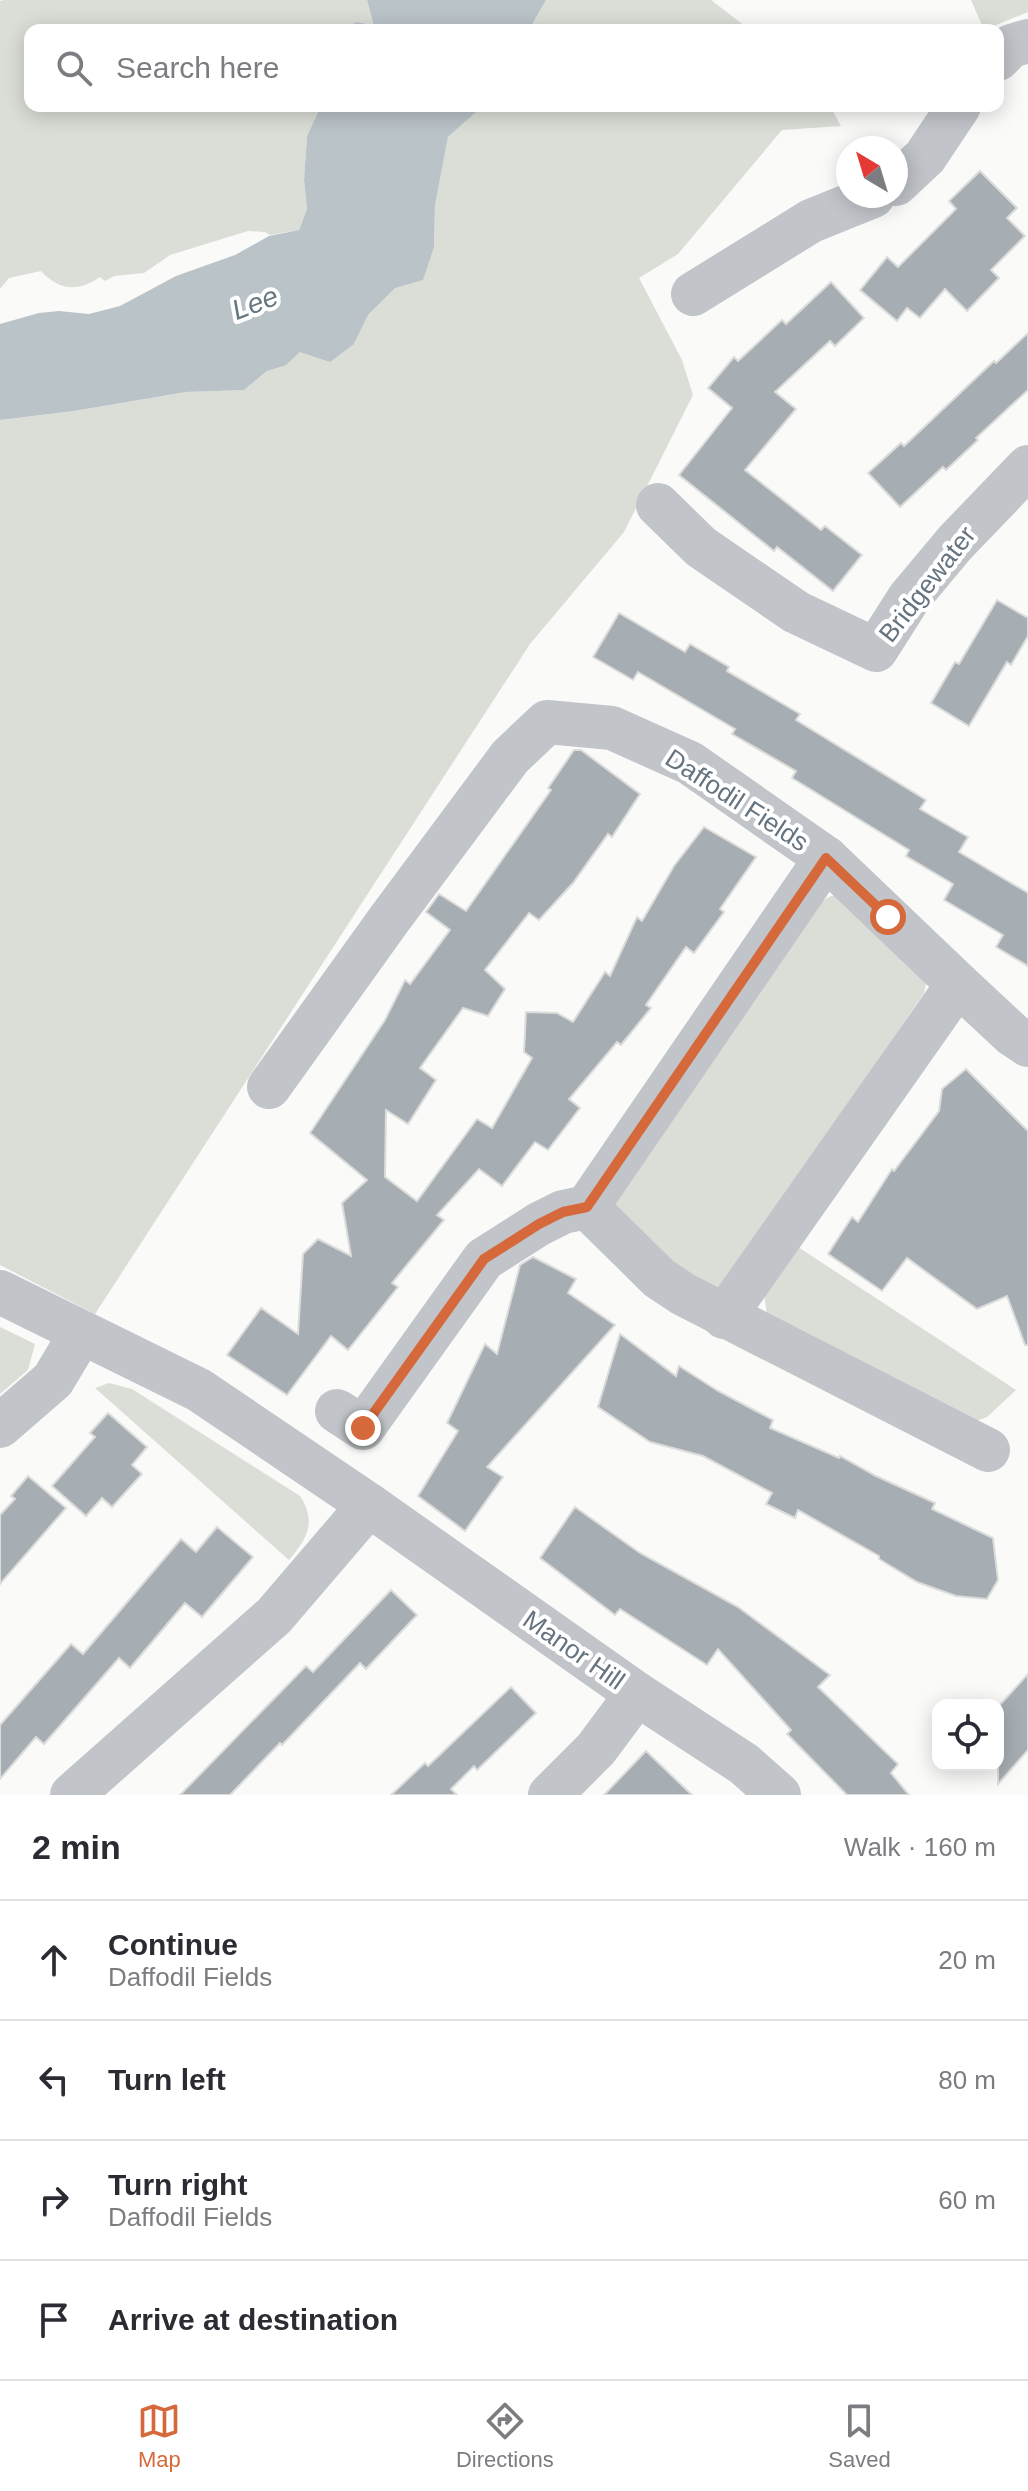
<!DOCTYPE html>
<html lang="en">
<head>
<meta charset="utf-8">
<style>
	:root { --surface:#fff; --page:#f2f2f3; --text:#2b2b33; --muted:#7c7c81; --line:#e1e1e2; --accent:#d6693b }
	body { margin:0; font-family:Helvetica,sans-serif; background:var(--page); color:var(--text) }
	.controls { position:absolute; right:24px; bottom:24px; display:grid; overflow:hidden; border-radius:16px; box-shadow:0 4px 20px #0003 }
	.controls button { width:72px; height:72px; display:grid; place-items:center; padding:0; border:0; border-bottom:2px solid var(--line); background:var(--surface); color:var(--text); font:40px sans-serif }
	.compass { position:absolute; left:836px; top:136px; width:72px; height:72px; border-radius:50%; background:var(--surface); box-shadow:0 4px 20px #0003; rotate:322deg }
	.stop { position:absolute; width:24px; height:24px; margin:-18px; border:6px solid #d6693b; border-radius:50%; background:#fff }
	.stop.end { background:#d6693b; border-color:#fff; box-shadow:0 2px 8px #0008 }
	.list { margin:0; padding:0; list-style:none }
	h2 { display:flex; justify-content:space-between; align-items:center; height:104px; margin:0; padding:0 32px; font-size:34px }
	h2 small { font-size:26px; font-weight:400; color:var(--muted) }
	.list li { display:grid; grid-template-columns:52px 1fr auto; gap:24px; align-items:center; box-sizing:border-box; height:120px; padding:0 32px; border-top:2px solid var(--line) }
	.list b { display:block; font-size:30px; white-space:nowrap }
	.list p { margin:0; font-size:26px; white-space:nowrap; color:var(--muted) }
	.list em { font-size:26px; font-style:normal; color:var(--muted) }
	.icon { flex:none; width:44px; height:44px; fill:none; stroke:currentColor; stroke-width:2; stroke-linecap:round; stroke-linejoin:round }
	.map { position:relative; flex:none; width:1028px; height:1795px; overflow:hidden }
	.search { position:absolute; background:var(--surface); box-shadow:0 4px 20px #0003; left:24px; right:24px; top:24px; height:88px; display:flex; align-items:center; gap:20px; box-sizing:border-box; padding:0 28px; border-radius:16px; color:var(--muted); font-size:30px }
	.sheet { height:584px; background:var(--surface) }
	nav { display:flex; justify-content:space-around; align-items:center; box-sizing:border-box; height:112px; border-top:2px solid var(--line); background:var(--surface); font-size:22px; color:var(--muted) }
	nav a { display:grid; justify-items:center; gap:4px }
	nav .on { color:var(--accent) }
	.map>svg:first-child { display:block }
</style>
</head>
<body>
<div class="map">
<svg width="1028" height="1795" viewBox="0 0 1028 1795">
	<rect width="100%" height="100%" fill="#fafaf8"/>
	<g fill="#daded7">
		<path d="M4,0H367L375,25L356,22L343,30H30V106H321L307,136L304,180L307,209L299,230L270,235L265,232L248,231L170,255L144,273L114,276L105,281L100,277C80,291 60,292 41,271L9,278L0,289V1Z"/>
		<path d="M546,0H711L750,30H529Z"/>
		<path d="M971,0H1028V12L984,30Z"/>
		<path d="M483,106H830L841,126L782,130L678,254L639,278L682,360L693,395L624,532L530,644L95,1314L0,1265V420L74,411L186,392L244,390L267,371L286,364L300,352L354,344L368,315L434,247L435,206L448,137Z"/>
		<path d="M831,896H848L928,976L924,993L722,1288L697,1287L615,1204L820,902Z"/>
		<path d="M795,1245L1016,1390L987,1417L962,1426L768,1323L764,1293Z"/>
		<path d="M0,1327L35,1344L28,1370L0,1394Z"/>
		<path d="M109,1383L132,1389L300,1496C317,1523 307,1538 289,1560L95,1388Z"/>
	</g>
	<g fill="#bac3c8">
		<path d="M367,0H546L529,30H343L356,22L374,25Z"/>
		<path d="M321,106H483L448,137L435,206L434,247L423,280L395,288L368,315L354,344L330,362L300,352L286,365L267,371L244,390L186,392L74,411L0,420V324L39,313L59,311L89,314L120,306L176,276L235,255L269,236L299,230L307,209L304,180L307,136Z"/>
	</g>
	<g fill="#a6aeb4" stroke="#dcdcda" stroke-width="2">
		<path d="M980,171L1017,208L1007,218L1025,236L991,270L999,278L967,311L945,289L920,318L907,308L897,321L860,290L887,257L898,267L956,209L949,201Z"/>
		<path d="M831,282L864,318L835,346L830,341L775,392L796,409L745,470L821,530L825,526L862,555L833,591L777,547L774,551L679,475L732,408L708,388L734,357L738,361L782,320L786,324Z"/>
		<path d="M1028,333V390L976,438L978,440L946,470L943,467L900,507L868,473L901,443L904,446L994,361L996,363Z"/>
		<path d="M997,600L1028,618V636L1011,665L1007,662L969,726L931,703L955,662L959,664Z"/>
		<path d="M619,613L685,652L690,644L729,667L727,671L800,714L796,720L926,800L920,809L968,837L959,852L1028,893V966L996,947L1003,935L944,900L953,884L906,856L909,850L792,778L796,771L732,734L735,729L638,672L633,680L593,657Z"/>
		<path d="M574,750H581L640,794L612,837L608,834L573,883L539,920L529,913L485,970L505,989L488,1016L463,1008L420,1068L436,1080L408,1124L386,1110L385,1177L417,1201L477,1119L492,1128L532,1058L524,1052L526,1012L557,1013L573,1022L605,972L610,976L637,917L642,921L674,866L704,827L756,857L720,909L724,912L694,953L686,947L646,1005L651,1008L621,1045L617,1042L569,1099L580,1108L548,1150L535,1142L502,1186L479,1169L437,1215L444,1220L392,1283L398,1287L348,1350L331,1336L287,1395L227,1355L261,1308L298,1334L303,1254L318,1239L351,1256L342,1203L367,1180L310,1133L385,1020L405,980L410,984L450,930L426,912L439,894L466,911L551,790L548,788Z"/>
		<path d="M966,1069L1028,1131V1345H1025L1007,1296L977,1309L907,1258L882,1291L828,1254L852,1217L858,1222L892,1169L894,1171L939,1111L942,1089Z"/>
		<path d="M533,1257L576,1279L568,1293L615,1325L487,1467L503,1477L465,1531L418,1496L458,1431L447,1423L485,1344L497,1354L520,1265Z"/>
		<path d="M620,1334L676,1376L679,1366L718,1391L773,1420L770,1428L839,1458L840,1456L876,1476L935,1503L932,1509L993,1538L998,1580L987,1599L956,1596L917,1582L879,1559V1556L798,1510L795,1518L766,1504L772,1493L703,1456L650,1442L598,1407Z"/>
		<path d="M108,1413L147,1447L132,1465L142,1474L112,1507L102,1498L86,1516L52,1486L95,1437L90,1433Z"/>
		<path d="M28,1476L66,1508L0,1584V1515L15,1499L11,1496Z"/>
		<path d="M575,1507L640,1553L738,1607L830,1675L818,1687L898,1764L891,1773L909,1795H847L787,1734L791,1730L718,1649L707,1665L620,1609L615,1615L540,1558Z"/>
		<path d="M217,1527L253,1557L202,1617L185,1603L130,1668L119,1658L44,1744L36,1737L0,1779V1725L71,1644L83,1654L181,1539L196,1552Z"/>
		<path d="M391,1590L417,1615L366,1669L360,1663L282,1745L280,1743L230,1795H180L306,1666L313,1672Z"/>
		<path d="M1028,1674V1750L998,1784V1707Z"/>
		<path d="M511,1687L536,1713L477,1770L474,1766L451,1789L457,1795H391L425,1763L428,1766Z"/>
		<path d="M646,1751L692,1795H604Z"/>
	</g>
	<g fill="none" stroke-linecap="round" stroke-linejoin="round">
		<g stroke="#c1c5c9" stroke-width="44">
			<path d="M998,59L1011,46L1028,41"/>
			<path d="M896,184L925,157L959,106"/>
			<path d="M693,294L811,221L873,196"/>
			<path d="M658,505L701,547L796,612L876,650L909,598L955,543L1028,467"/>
			<path d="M269,1087L388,921L510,757L547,722L612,728L690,763L826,858L958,984L1013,1035L1028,1045"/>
			<path d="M587,1207L826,858"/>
			<path d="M0,1292L199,1390L369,1505L637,1694L744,1764L779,1795"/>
			<path d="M724,1317L958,984"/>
			<path d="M337,1411L363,1428L484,1259L539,1224L563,1212L587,1207L659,1278L683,1294L988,1450"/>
			<path d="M0,1426L53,1380L81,1333"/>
			<path d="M72,1795L274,1616L369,1505"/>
			<path d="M550,1795L596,1749L637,1694"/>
		</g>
	</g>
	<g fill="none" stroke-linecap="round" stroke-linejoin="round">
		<path stroke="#d6693b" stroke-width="10" d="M363,1428L484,1259L539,1224L563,1212L587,1207L826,858L888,917"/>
	</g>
	<g text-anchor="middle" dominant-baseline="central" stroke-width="8" stroke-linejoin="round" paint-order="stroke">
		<g font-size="26" fill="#667480" stroke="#fff">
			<text transform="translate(927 584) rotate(-52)">Bridgewater</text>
			<text transform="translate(737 800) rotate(33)">Daffodil Fields</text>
			<text transform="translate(574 1650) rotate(35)">Manor Hill</text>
		</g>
		<g font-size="28" font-style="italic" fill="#677881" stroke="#fff">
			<text transform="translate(255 303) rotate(-21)">Lee</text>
		</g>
	</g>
</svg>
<div class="controls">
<button><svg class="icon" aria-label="locate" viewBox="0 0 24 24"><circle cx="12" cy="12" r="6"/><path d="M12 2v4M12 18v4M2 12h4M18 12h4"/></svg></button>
</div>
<svg class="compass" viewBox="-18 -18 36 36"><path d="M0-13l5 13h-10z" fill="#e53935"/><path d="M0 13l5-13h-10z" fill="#7c7c81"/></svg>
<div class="stop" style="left:888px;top:917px"></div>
<div class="stop end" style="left:363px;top:1428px"></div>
<div class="search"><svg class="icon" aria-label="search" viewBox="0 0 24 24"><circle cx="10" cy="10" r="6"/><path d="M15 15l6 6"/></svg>Search here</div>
</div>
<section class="sheet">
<h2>2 min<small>Walk · 160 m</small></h2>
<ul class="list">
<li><svg class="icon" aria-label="ahead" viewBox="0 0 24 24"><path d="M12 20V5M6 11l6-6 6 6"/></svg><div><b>Continue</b><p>Daffodil Fields</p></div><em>20 m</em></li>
<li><svg class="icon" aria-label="left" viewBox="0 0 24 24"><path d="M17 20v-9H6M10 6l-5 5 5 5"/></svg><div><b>Turn left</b></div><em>80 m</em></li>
<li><svg class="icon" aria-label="right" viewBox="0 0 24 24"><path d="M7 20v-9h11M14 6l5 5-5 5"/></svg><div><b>Turn right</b><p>Daffodil Fields</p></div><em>60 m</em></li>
<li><svg class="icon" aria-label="arrive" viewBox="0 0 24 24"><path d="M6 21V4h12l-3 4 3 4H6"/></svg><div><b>Arrive at destination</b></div></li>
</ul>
</section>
<nav>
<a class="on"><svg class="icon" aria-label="map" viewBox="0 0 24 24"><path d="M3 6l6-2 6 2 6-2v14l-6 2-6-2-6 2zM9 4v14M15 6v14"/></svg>Map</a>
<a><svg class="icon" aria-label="directions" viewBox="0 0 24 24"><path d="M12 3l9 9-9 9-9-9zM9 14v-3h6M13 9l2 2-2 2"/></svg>Directions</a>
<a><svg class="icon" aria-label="saved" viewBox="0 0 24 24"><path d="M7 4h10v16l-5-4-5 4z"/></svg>Saved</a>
</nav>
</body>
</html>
